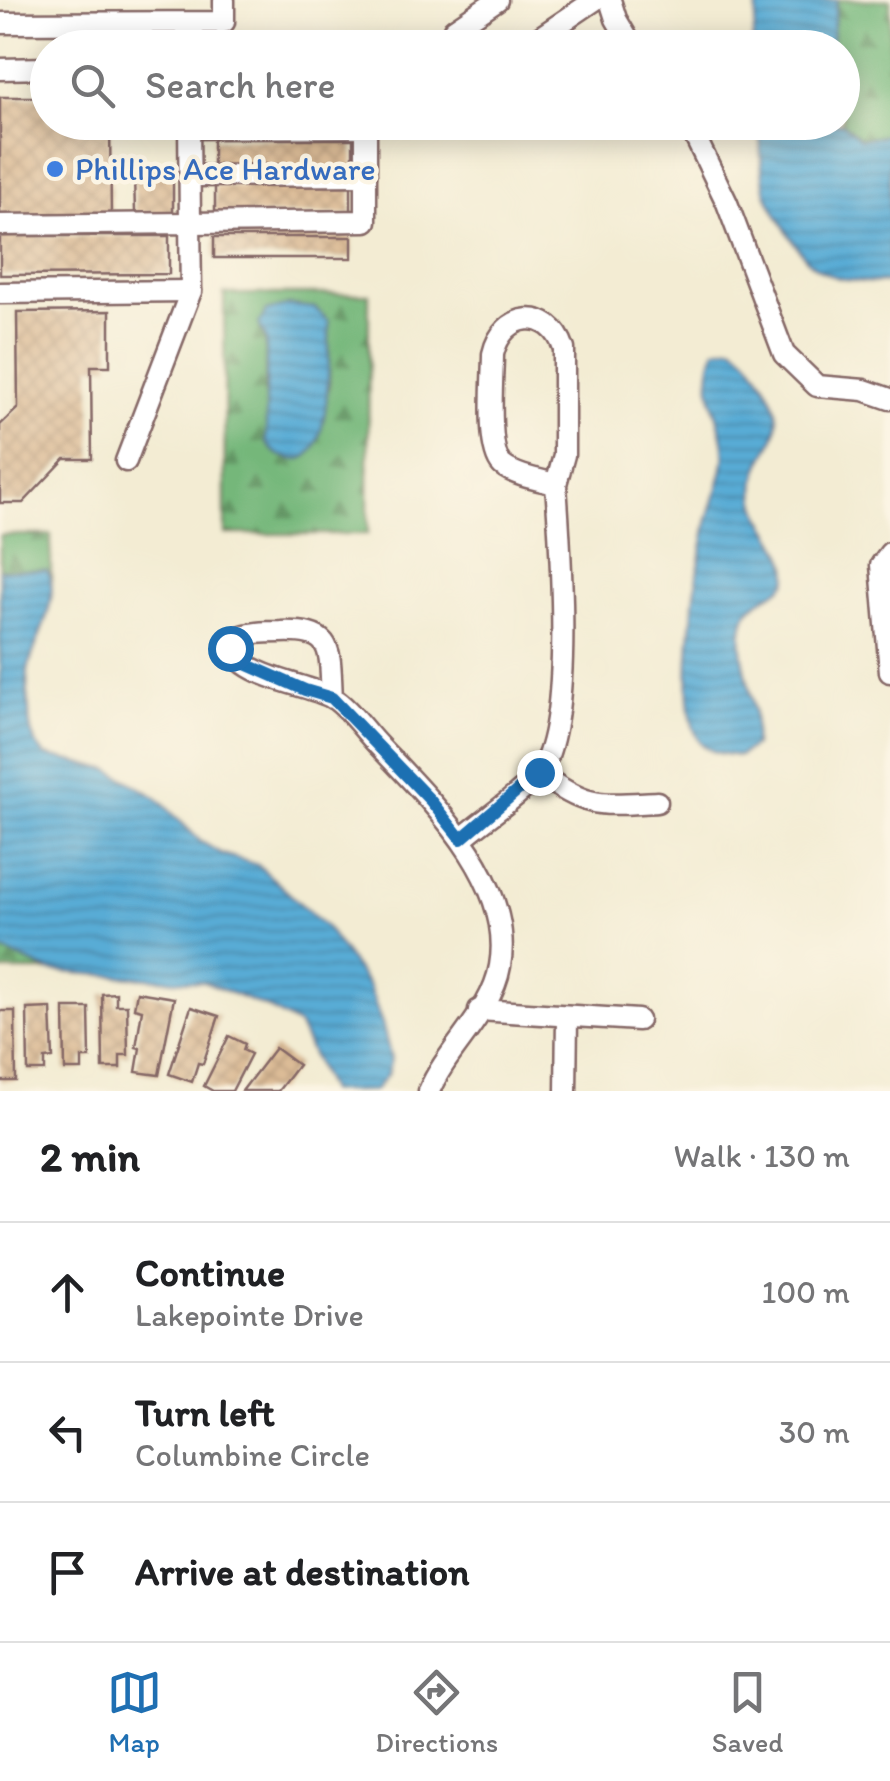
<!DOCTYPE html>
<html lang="en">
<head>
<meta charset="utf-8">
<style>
	:root { --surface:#fff; --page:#f6f6f6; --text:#202124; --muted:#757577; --line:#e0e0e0; --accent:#1f6fb2 }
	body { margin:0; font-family:Itim,sans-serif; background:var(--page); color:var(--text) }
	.stop { position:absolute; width:30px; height:30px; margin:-22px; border:8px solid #1f6fb2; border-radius:50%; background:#fff }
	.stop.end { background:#1f6fb2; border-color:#fff; box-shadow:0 2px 10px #0008 }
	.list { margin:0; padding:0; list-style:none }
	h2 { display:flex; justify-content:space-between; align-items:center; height:130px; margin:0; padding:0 40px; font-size:42px }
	h2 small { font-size:32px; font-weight:400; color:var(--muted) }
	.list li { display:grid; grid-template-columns:65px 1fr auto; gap:30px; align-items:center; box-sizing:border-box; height:140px; padding:0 40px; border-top:2px solid var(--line) }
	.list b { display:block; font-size:38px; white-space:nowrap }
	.list p { margin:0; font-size:32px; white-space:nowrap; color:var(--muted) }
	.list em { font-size:32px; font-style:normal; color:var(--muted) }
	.icon { flex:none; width:55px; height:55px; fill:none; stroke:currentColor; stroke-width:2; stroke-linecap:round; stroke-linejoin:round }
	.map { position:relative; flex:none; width:890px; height:1091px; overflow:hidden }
	.search { position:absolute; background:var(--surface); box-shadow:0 5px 25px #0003; left:30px; right:30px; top:30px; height:110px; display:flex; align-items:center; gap:25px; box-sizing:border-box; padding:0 35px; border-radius:55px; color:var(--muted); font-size:38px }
	.sheet { height:550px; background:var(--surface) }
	nav { display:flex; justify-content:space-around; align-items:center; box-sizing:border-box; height:140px; border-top:2px solid var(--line); background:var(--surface); font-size:28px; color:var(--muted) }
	nav a { display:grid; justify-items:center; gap:5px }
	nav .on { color:var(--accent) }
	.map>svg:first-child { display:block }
</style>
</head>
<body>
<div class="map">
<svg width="890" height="1091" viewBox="0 0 890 1091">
	<defs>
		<pattern id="forest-firs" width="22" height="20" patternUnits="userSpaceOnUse" patternTransform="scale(2.5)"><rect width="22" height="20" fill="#75b77a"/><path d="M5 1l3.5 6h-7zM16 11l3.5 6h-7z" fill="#629464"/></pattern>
		<pattern id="water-rules" width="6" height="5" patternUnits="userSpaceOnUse" patternTransform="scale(2.5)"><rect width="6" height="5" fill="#59acd5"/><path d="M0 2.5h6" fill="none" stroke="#4c8bad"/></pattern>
		<pattern id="building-cross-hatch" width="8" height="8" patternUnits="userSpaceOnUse" patternTransform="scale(2.5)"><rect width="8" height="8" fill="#dcbc97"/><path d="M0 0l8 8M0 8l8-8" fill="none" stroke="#bea182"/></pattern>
	</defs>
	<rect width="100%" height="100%" fill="#fcf5e5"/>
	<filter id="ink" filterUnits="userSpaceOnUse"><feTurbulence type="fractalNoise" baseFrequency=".01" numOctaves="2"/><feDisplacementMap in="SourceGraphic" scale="20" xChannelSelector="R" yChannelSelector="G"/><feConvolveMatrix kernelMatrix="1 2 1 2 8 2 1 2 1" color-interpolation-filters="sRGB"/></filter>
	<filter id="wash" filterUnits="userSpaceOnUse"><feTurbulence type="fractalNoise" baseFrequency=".0048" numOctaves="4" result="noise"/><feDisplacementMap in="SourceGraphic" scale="40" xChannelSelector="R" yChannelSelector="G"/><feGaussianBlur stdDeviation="2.25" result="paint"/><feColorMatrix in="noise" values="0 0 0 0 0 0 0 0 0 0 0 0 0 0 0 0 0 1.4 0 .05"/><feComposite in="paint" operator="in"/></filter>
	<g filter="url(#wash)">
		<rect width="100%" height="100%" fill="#f3ecd3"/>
		<g fill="url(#forest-firs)" stroke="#606b52" stroke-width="2.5" fill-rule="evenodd">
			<path d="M837,0H890V135L860,139L842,123V48H831Z"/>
			<path d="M224,294H369L368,534H225ZM290,305L315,308L329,321V389L265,394L266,338Z"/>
			<path d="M0,535H51V577L46,570H0Z"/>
			<path d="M0,949L49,971H0Z"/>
		</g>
		<g fill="url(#water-rules)" stroke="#526680" stroke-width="2.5">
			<path d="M758,0H837L831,47H752Z"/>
			<path d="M759,123H842L860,139L890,135V282C867,284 833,281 814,266C800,255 772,210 766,193C760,172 761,145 759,123Z"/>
			<path d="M290,305L315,308L329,321C329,347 334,470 291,459C279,456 272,452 266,442V339L259,324L266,311Z"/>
			<path d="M732,346C747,354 753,364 762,379C803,442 748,447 756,500C761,527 789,549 788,577C787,593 752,597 745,617C735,646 749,679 754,708C756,720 754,734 754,746L739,756C727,754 713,754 703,745C673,717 697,569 706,528C710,505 722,483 724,461C728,423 696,391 716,349Z"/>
			<path d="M0,570H47C63,599 33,642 28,671C26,684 28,698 29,711C29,729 32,742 45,755L110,770L156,797L200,841L222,854L258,865L326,927L369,987L382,1023L391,1059L387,1075L375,1090L329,1091L299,1026L266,1007L204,982L49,971L0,949Z"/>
		</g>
		<g id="blocks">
			<g fill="url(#building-cross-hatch)">
				<path d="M0,97H48V122H110L111,216L0,217Z"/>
				<rect x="213" y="139" width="140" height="29"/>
				<path d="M134,175H173V213H135Z"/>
				<path d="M215,186H351V214L215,215Z"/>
				<path d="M0,236H169V274L0,275Z"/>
				<rect x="214" y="237" width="138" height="21"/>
				<path d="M110,311V366H91L92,459H65L23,503H0V425L18,408L17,312Z"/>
				<path d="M137,992L174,998L159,1075L136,1072L140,1048L136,1047L142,1010L134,1008Z"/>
				<path d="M116,993V1005H127L128,1055H120V1068H103L102,994Z"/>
				<path d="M191,1007L219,1016L203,1064L198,1063L192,1082L169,1074Z"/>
				<path d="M51,1008L53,1058L45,1059V1071H28L27,1009Z"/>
				<path d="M64,1008H89L90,1058H82V1070H65Z"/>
				<path d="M0,1011H15L16,1081H0Z"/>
				<path d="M229,1036L245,1044L243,1050L251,1054L232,1091H213L204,1086Z"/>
				<path d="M275,1048L298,1065L278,1091H242Z"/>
			</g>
		</g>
	</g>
	<g filter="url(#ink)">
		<use href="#blocks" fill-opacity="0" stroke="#856766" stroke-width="2.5"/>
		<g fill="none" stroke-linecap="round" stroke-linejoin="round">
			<defs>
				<g id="minor">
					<path d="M610,0L616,19L633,48"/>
					<path d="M0,23L224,22V0"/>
					<path d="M458,48L452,35L454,29L497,0"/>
					<path d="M524,48L595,0"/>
					<path d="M0,69L48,68"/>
					<path d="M189,122L190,223L366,221V122"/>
					<path d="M688,122L727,203L784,354L817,386L864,390L890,399"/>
					<path d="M189,128L366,127"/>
					<path d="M190,176L366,175"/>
					<path d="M0,225L190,223L191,291L126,461"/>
					<path d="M0,293L191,291"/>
					<path d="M890,553L881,565L890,672"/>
					<path d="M332,698C329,650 336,630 281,632C264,632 250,632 234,639L231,649C246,678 303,683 331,697C348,706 365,732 379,746C431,801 515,882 500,966C492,1013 447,1048 429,1091"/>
					<path d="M539,773C587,809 599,805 657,802"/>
					<path d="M461,839C483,820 521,795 538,774C575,728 560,546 556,484C540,480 515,476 502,465C486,449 493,378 493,354C503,311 550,306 564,349V455L556,484"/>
					<path d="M479,1010L638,1020"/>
					<path d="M566,1091L567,1018"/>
				</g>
			</defs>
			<use href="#minor" stroke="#856766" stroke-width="25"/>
			<use href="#minor" stroke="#fff" stroke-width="20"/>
		</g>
	</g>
	<g fill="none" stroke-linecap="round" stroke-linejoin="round" filter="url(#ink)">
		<path stroke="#1f6fb2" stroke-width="12" d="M230,648L237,660L305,690L332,698L430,800L461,839L539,772"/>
	</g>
	<circle fill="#3f7fe0" stroke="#fcf5e5" stroke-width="4" cx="55" cy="169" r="10"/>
	<g text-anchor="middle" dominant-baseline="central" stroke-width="9" stroke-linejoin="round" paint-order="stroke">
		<g font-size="32" fill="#366cbe" stroke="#fcf5e5" text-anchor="start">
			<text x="75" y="169">Phillips Ace Hardware</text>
		</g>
	</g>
</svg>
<div class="stop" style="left:230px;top:648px"></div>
<div class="stop end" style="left:539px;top:772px"></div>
<div class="search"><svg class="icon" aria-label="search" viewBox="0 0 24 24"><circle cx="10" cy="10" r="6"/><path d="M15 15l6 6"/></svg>Search here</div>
</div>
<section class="sheet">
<h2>2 min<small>Walk · 130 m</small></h2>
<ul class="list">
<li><svg class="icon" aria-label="ahead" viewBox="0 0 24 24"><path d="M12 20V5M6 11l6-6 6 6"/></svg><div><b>Continue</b><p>Lakepointe Drive</p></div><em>100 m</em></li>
<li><svg class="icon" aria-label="left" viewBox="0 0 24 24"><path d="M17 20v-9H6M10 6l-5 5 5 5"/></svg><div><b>Turn left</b><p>Columbine Circle</p></div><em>30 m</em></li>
<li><svg class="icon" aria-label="arrive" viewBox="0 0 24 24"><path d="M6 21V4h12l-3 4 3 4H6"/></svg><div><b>Arrive at destination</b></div></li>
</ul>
</section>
<nav>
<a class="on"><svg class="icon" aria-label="map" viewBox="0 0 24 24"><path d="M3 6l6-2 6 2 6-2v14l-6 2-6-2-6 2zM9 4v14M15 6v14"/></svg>Map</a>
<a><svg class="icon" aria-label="directions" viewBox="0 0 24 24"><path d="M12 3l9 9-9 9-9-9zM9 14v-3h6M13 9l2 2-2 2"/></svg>Directions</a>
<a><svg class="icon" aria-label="saved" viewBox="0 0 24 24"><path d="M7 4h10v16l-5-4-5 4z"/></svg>Saved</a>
</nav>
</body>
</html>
